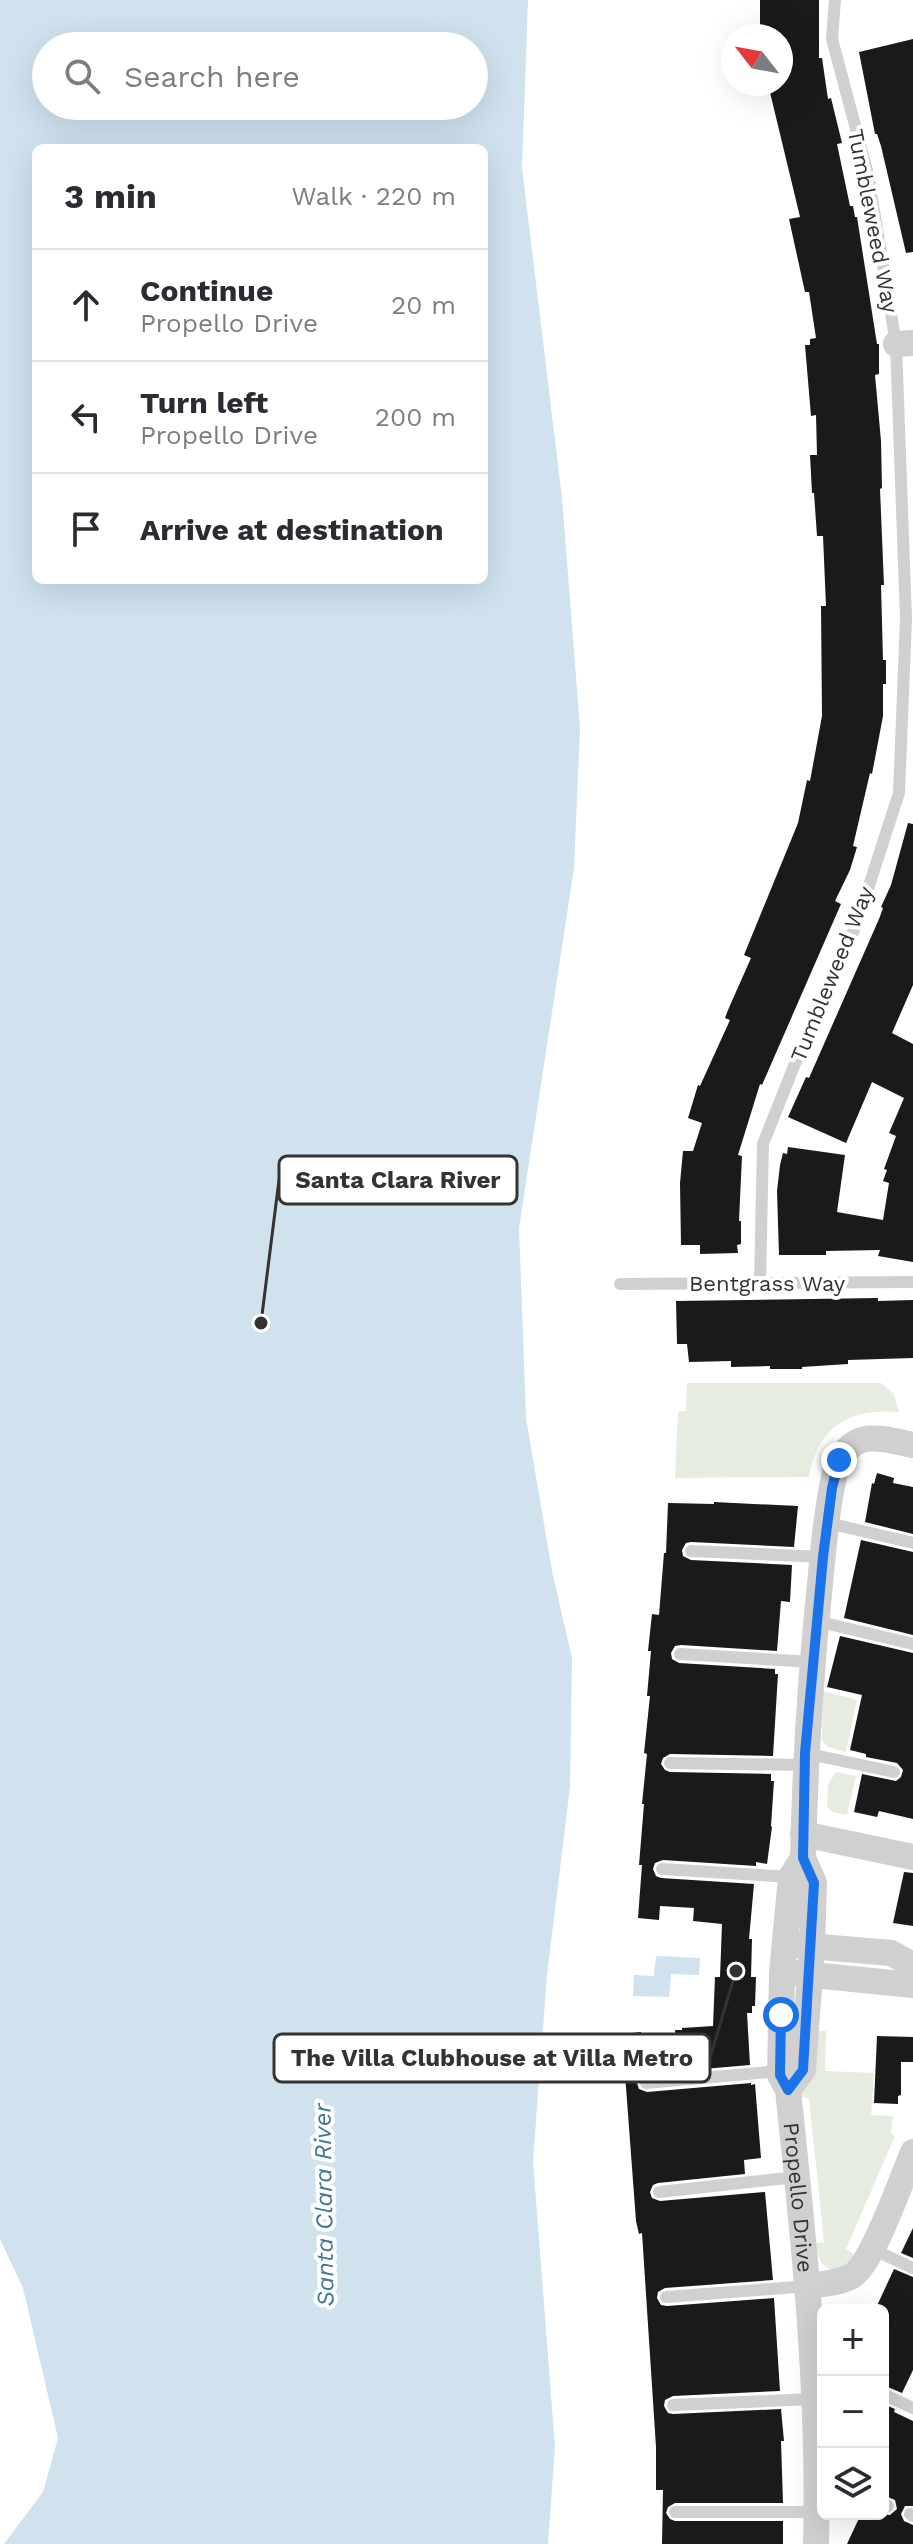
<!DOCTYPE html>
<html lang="en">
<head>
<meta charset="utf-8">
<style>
	:root { --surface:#fff; --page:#f2f2f3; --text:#2b2b33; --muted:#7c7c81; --line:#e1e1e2 }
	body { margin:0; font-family:"Work Sans",sans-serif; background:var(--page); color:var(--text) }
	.controls { position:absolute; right:24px; bottom:24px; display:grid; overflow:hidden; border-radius:12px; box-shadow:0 8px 32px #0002 }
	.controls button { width:72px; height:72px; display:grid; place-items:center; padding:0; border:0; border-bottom:2px solid var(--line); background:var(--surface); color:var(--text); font:40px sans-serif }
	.compass { position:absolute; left:721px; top:24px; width:72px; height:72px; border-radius:50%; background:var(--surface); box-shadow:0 8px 32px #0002; rotate:301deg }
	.stop { position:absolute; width:24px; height:24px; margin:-18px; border:6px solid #1a73e8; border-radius:50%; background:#fff }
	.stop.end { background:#1a73e8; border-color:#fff; box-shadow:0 2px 8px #0008 }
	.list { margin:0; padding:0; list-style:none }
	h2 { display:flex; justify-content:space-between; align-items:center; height:104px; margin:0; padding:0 32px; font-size:34px }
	h2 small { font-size:26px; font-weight:400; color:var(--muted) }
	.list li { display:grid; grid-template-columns:52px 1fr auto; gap:24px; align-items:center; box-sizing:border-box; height:112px; padding:0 32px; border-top:2px solid var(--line) }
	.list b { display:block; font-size:30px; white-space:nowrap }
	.list p { margin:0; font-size:26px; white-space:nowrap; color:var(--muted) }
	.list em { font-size:26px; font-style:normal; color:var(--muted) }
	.icon { flex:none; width:44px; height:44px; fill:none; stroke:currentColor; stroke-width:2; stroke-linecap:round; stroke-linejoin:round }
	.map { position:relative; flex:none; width:913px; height:2544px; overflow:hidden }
	.search { position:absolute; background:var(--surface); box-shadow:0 8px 32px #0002; left:32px; top:32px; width:456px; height:88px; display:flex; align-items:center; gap:20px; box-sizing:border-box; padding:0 28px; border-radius:44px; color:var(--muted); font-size:30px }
	.panel { position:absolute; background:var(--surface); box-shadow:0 8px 32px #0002; left:32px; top:144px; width:456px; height:440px; border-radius:12px }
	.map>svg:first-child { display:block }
</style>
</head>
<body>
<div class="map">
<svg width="913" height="2544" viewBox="0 0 913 2544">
	<rect width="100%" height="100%" fill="#fff"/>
	<g fill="#e6ecdf">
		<path d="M687,1383H881L894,1394L899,1412C849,1408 818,1426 809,1477L675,1478L678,1412L686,1411Z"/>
		<path d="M823,1691L857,1700L846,1752L828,1747L822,1740Z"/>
		<path d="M836,1772L856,1776L847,1815L832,1812L827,1806L828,1784Z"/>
		<path d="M818,2031H826L825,2071L874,2073L871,2115L893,2116L891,2133L895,2136L846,2249L854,2254L851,2261L837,2271C820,2267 818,2259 816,2243L824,2242L809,2098L801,2097Z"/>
	</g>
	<g fill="#cfe2ee" fill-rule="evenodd">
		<path d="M0,0H528L522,168L562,498L580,728L574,868L519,1228L526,1418L552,1571L572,1658L570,1787L547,1975L533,2161L555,2447L548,2544H4L43,2492L58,2438L23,2288L0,2239ZM46,46H474V106H46ZM36,148H484V580H36Z"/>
		<path d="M656,1956L700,1958L699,1975L671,1974L669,1997L633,1996L634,1975L654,1976Z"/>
	</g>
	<g fill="#1a1a1a">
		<path d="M760,0H819V58H822L828,99L831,98L842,143L837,144L850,206H853L855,217H857L877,344H879V374L875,375L881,441L882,488L880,489L884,585H881L883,660H886V684H883V716L872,774L870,773L853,846L857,847L850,870L835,901L841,904L762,1085L760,1084L738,1155L742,1156L739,1221H741V1244L737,1245L738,1253L700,1254V1245H681L680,1183L683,1151H693L702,1123L688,1118L698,1085L700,1086L730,1020L725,1018L728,1010L751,958L744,955L798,823L807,780L810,781L822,716L821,606H826L823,536H817L814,493H812L810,455H817L816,415L811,416L805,345H810V339L816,338L809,292H805L789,219L800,217L768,84H781V33H760Z"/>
		<path d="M913,39V252L906,253L881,146L877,134H875L859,52Z"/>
		<path d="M908,823L913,824V985L892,1033L913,1044V1262L878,1256L880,1250L826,1251V1255H779L777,1191L780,1165L783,1153L787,1154L788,1147L845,1155L837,1212L883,1220L889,1183L883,1181L887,1170L884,1169L896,1136L889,1133L904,1098L872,1082L846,1143L788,1117L806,1077L809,1078L879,919L883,908L881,907L891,885Z"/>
		<path d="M878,1298V1301L913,1300V1358L848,1360V1364L802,1367V1369H770V1366L731,1367V1361L689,1362L687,1344H677L676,1301Z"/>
		<path d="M877,1473L894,1478L893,1483L913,1487V1534L865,1522L872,1483L874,1484Z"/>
		<path d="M714,1502L798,1506L794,1547L691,1542L686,1543L682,1550L683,1556L691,1560L792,1565L790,1602L781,1601L777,1651L681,1645L675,1646L671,1653L672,1659L679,1663L775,1669V1674H778L773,1756L670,1754L663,1758L661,1764L665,1770L670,1772L771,1774V1781H774L771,1826L772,1827L767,1864L756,1862V1866L663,1860L655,1863L653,1869L656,1876L661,1878L754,1884L749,1939H752L751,1977H756L755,2006H752V2013H747L750,2065L645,2074L640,2076L637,2083L639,2089L647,2092L751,2083V2085L755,2084L761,2158L744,2160L745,2174L658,2183L653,2185L650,2192L652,2198L660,2201L765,2192L773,2280L665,2288L658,2292L657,2298L661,2305L667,2306L774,2298L780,2391L673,2396L665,2400L664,2406L668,2413L673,2414L781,2409L784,2441H781L783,2503H675L668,2507L666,2513L670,2519L675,2521H783V2544H662L663,2490H656V2447L642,2233L639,2234L636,2221L622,2034L641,2032L642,2044L676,2041L675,2030H682V2028L713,2026L715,1977H720L722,1924L693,1921L694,1908L660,1906L659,1920L638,1918L642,1865H639L644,1804H642L647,1754L644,1753L650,1696H647L651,1651H648L652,1614L659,1615L664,1553H666L668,1503L714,1504Z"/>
		<path d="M861,1540L913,1552V1635L844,1618Z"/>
		<path d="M840,1636L913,1653V1819L879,1811L877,1817L854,1812L862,1774L896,1781L901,1777L903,1770L897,1763L866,1757V1754L850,1750L862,1695L827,1687Z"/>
		<path d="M904,1872L913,1873V1926L893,1923Z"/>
		<path d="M877,2036L913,2037V2062H901V2095L898,2096V2104L874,2103Z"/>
		<path d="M913,2228V2258L901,2253Z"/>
		<path d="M894,2269L913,2277V2370L902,2393L883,2385V2310H875Z"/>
		<path d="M883,2404L895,2409L894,2412L913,2421V2506H905L901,2514L904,2521L913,2525V2544H847L861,2514L890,2515L897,2509L895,2500L883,2495Z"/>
	</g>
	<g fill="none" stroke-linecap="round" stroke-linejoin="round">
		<g stroke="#d0d0d0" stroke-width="12">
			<path d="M760,1283L763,1144L802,1046L857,923L899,793L906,619L896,344L868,174L832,39L835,0"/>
			<path d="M620,1284L913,1282"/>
			<path d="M828,1523L913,1543"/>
			<path d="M691,1551L823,1557"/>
			<path d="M816,1621L913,1644"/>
			<path d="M680,1654L812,1662"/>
			<path d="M805,1753L894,1772"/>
			<path d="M670,1763L805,1765"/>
			<path d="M662,1869L791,1877"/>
			<path d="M646,2083L780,2071"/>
			<path d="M659,2192L797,2177"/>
			<path d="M872,2249L913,2268"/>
			<path d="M666,2297L809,2286"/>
			<path d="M883,2394L913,2408"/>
			<path d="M673,2405L814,2399"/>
			<path d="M883,2504L888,2506"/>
			<path d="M675,2512H817"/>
			<path d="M910,2514L913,2516"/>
		</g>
		<g stroke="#d0d0d0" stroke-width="26">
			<path d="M896,344L913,343"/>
			<path d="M803,1834L913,1857"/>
			<path d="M803,1858C805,1769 810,1682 819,1594C823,1553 826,1512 835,1472C850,1428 876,1437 913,1445"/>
			<path d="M803,1858L814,1883L812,1946L803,2070L788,2090L780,2075L782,1973L791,1877Z"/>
			<path d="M797,1945L891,1953L913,1965"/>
			<path d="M793,1973L913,1985"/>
			<path id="s1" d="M788,2090C804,2241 820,2392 816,2544"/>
			<path d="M809,2286C823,2284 839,2283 852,2276C873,2263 902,2178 913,2152"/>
		</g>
	</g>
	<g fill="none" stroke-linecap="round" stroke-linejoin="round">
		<path stroke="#1a73e8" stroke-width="10" d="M781,2015L780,2075L788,2090L803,2070L814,1883L803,1858L805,1753L823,1557L832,1488L839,1460"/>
	</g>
	<g text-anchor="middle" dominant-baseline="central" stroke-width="8" stroke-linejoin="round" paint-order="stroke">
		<g font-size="22" fill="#333" stroke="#fff">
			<text transform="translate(873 221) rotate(79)">Tumbleweed Way</text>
			<text transform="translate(832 974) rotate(-68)">Tumbleweed Way</text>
			<text x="767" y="1283">Bentgrass Way</text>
			<text stroke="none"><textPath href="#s1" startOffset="108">Propello Drive</textPath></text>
		</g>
		<g font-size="24" font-style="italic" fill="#3f7597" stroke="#fff">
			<text transform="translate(324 2205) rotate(-91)">Santa Clara River</text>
		</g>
	</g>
	<path fill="none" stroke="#333" stroke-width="3" d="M261 1323L279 1180M736 1971L710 2058"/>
	<g fill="#333" stroke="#fff" stroke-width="3">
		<circle cx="261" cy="1323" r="8"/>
		<circle cx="736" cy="1971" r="8"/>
	</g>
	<g fill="#fff" stroke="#333" stroke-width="3">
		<rect x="279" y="1156" width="238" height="48" rx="8"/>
		<rect x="274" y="2034" width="436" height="48" rx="8"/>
	</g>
	<g font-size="24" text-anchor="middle" font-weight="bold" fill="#333">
		<text x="398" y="1188">Santa Clara River</text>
		<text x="492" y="2066">The Villa Clubhouse at Villa Metro</text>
	</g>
</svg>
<div class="controls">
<button>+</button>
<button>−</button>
<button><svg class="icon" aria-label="layers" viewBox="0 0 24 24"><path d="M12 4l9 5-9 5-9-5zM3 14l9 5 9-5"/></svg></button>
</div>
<svg class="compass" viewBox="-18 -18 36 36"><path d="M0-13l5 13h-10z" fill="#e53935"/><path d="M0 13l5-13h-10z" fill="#7c7c81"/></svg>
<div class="stop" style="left:781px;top:2015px"></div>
<div class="stop end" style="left:839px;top:1460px"></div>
<div class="search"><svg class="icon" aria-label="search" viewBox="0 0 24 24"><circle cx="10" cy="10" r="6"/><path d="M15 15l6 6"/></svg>Search here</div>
<section class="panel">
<h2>3 min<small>Walk · 220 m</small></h2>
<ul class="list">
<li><svg class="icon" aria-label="ahead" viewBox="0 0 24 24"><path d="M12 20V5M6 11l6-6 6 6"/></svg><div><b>Continue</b><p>Propello Drive</p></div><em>20 m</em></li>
<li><svg class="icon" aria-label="left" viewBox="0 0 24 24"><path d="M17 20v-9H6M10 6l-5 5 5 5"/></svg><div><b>Turn left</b><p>Propello Drive</p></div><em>200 m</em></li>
<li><svg class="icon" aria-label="arrive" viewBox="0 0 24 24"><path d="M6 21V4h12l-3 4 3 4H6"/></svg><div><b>Arrive at destination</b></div></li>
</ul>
</section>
</div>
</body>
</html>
